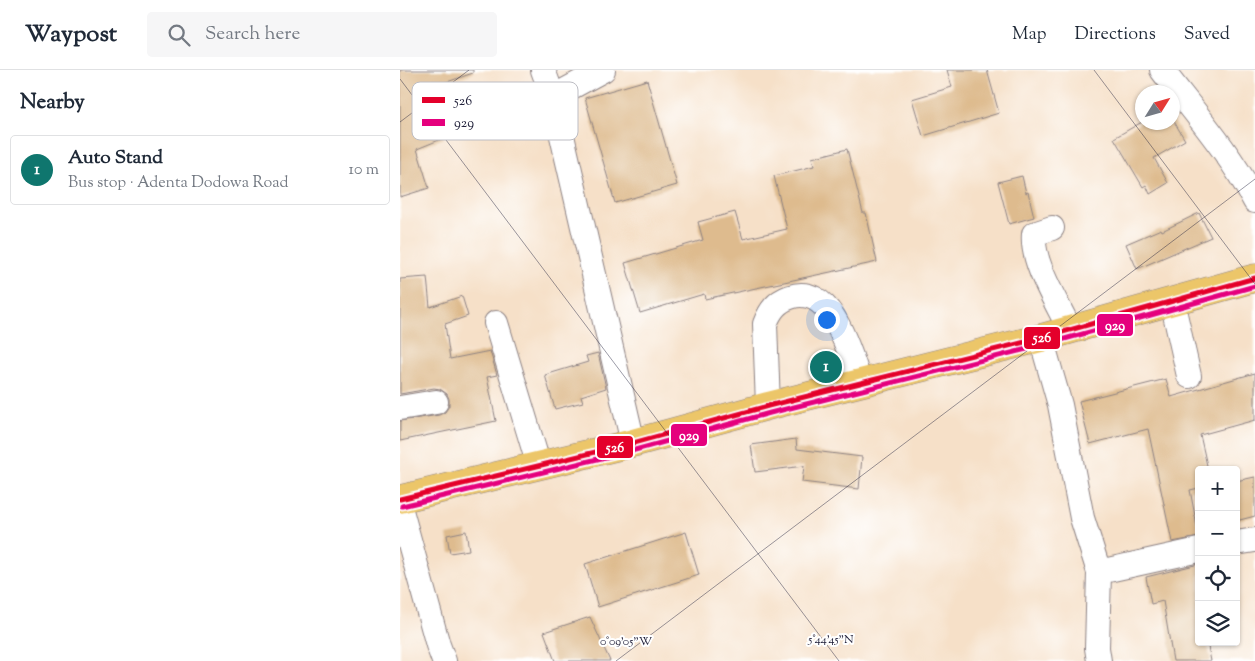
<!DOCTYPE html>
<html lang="en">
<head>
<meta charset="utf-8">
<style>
	:root { --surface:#fff; --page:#f6f6f7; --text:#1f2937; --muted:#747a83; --line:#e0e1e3; --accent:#0f766e }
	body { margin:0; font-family:"Sorts Mill Goudy",serif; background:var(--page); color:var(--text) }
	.controls { position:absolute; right:15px; bottom:15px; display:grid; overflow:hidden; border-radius:5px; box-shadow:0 1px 4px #0004 }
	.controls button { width:45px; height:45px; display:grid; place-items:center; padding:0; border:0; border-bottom:1px solid var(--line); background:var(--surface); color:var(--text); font:25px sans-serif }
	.compass { position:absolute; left:735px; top:15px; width:45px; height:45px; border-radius:50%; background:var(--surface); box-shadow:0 1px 4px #0004; rotate:53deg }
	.you { position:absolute; left:426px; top:249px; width:18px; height:18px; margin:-12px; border:4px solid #fff; border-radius:50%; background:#1a73e8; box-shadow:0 0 0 8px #1a73e833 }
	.badge { display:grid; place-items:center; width:32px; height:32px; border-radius:50%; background:var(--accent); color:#fff; font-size:16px; font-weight:700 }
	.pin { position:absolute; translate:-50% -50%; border:2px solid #fff; box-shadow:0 1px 5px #0006 }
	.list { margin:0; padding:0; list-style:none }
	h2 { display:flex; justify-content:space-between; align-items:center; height:65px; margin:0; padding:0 20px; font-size:21px }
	h2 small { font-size:16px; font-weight:400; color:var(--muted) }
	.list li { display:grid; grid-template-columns:32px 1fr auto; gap:15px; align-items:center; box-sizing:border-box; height:70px; margin:0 10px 10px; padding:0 10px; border:1px solid var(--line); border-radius:5px }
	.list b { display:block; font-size:19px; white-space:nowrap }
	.list p { margin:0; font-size:16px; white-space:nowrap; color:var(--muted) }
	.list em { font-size:16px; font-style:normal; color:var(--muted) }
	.icon { flex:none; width:28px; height:28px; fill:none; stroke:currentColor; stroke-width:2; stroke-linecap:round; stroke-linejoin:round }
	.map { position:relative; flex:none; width:855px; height:591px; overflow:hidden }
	header { display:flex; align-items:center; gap:30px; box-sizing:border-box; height:70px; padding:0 25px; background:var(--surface); border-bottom:1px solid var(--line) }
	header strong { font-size:24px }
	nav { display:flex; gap:28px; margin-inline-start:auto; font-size:18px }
	.search { width:350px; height:45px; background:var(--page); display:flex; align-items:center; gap:12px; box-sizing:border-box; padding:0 18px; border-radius:5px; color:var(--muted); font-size:19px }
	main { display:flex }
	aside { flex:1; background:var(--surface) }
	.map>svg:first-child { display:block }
</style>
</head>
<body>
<header>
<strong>Waypost</strong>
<div class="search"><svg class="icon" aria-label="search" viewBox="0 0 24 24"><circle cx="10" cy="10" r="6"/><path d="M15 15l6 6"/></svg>Search here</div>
<nav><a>Map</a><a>Directions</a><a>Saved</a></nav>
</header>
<main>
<aside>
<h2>Nearby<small></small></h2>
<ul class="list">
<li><span class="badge">1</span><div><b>Auto Stand</b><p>Bus stop · Adenta Dodowa Road</p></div><em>10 m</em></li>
</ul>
</aside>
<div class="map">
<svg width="855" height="591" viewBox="0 0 855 591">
	<rect width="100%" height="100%" fill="#fff"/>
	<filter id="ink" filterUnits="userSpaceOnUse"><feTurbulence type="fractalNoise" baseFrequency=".02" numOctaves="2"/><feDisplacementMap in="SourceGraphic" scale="10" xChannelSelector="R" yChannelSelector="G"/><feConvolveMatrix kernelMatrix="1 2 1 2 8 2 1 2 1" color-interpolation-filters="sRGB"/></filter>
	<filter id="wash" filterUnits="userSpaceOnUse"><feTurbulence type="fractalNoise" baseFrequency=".0096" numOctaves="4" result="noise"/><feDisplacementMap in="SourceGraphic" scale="20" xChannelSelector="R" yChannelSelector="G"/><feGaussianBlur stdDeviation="1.12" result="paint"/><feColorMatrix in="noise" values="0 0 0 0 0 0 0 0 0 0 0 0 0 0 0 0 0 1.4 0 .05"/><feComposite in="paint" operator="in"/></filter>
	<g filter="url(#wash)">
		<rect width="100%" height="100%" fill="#f6e0c8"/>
		<g id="blocks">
			<g fill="#debb8e">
				<path d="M0,0H73V3L24,20L44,68L17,79L29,118L0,127Z"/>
				<path d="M547,0H587L599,43L523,66L512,29L552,17Z"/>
				<path d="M247,10L277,115L215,133L185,28Z"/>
				<path d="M772,48L785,70L754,88L768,113L750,124L746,115L743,117L714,68L742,52H772Z"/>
				<path d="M447,79L463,143H466L477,192L305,229L304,224L240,243L225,193L303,170L298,152L335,142L343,169L387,159L374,106L414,96L412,88Z"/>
				<path d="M622,106L626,123L628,122L634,147L609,154L598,112Z"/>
				<path d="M799,143L811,167L737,199L726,174L761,159L762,161Z"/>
				<path d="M27,207L30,237L62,226L68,246L45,254L50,289L90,281L97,305L87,307L96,351L0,371V351L39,345L45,342L49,336V329L47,324L40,319L34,318L0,324V209Z"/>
				<path d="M198,283L206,318L181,326L183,332L155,339L145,305L188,292L186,286Z"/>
				<path d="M855,303V350L800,365L808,400H799V418L790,420L799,467L772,472L748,359L690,374L679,331L766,309L771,327Z"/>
				<path d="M396,369L397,379L462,387L459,419L402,412L404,396L355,402L351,375Z"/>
				<path d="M855,407V446L836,451V411Z"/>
				<path d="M66,461L69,480L50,483L47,465Z"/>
				<path d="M286,462L299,505L198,537L185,494Z"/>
				<path d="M799,494V572H807L811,591H773L763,531L751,534L746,507Z"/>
				<path d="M190,547L210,591H155L144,562Z"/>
			</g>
		</g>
	</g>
	<g filter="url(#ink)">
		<use href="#blocks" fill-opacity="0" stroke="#8c8182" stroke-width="1"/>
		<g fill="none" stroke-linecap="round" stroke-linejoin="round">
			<defs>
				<g id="minor">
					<path d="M143,0L153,27L203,0"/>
					<path d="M762,0C794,42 831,84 855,131"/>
					<path d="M153,27L233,373"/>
					<path d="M652,158L634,164C631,193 658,234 670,260"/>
					<path d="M772,231L789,306"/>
					<path d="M96,253L139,396"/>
					<path d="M641,268L660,335L682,448L699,502L697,578L699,591"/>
					<path d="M368,336L365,254C370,241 376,232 390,227C432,212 450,284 460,313"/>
					<path d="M0,338L36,332"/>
					<path d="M0,437L38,575L44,591"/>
					<path d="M836,473L855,470"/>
					<path d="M699,502L799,480"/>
				</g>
				<path id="major" d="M0,429L233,373L368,336L641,268L855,208"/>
			</defs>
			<use href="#minor" stroke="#8c8182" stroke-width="26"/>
			<use href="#major" stroke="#8c8182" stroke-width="29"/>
			<use href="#minor" stroke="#fff" stroke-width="24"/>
			<use href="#major" stroke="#ecc669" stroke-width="28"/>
			<defs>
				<path id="bus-1" d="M0,429L233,373L368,336L641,268L855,208"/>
				<path id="bus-2" d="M2,436L235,380L370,343L643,275L855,216"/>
			</defs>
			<use href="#bus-1" stroke="#fff" stroke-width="9"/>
			<use href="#bus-2" stroke="#fff" stroke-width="9"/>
			<use href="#bus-1" stroke="#e4002b" stroke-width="5"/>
			<use href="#bus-2" stroke="#e5007d" stroke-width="5"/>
		</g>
	</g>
	<path fill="none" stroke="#22223b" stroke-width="1" stroke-opacity="0.45" d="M694,0L855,214M0,9L439,591M0,52L69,0M216,591L855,109"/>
	<rect x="12" y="12" width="166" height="58" rx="8" fill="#fff" stroke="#bdbdc4" stroke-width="1"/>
	<rect x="22" y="27" width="23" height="6" fill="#e4002b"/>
	<rect x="22" y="49" width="23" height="7" fill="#e5007d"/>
	<g font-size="14" fill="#22223b">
		<text x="54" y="35">526</text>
		<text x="54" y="57">929</text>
	</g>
	<g font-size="12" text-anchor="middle" fill="#22223b" stroke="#fff" stroke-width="4" stroke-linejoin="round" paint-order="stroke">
		<text x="431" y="573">5°44'45"N</text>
		<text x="226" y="575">0°09'05"W</text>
	</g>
	<g stroke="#fff" stroke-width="2">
		<rect x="696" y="243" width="38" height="24" rx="5" fill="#e5007d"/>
		<rect x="623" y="256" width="38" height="24" rx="5" fill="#e4002b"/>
		<rect x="270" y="353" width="38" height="24" rx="5" fill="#e5007d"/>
		<rect x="196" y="365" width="38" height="24" rx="5" fill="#e4002b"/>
	</g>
	<g font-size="14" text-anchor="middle" font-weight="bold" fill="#fff">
		<text x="715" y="260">929</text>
		<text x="642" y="272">526</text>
		<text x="289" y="370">929</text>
		<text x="215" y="382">526</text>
	</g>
</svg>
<div class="controls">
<button>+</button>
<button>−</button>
<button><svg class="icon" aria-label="locate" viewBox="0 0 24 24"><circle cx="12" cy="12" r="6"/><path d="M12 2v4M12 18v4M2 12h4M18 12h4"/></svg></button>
<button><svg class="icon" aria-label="layers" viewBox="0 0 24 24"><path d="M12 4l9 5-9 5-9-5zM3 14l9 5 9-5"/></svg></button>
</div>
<svg class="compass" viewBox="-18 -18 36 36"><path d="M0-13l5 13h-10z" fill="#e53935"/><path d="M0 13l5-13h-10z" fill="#747a83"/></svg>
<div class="you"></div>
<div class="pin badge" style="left:426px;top:297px">1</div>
</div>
</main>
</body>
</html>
